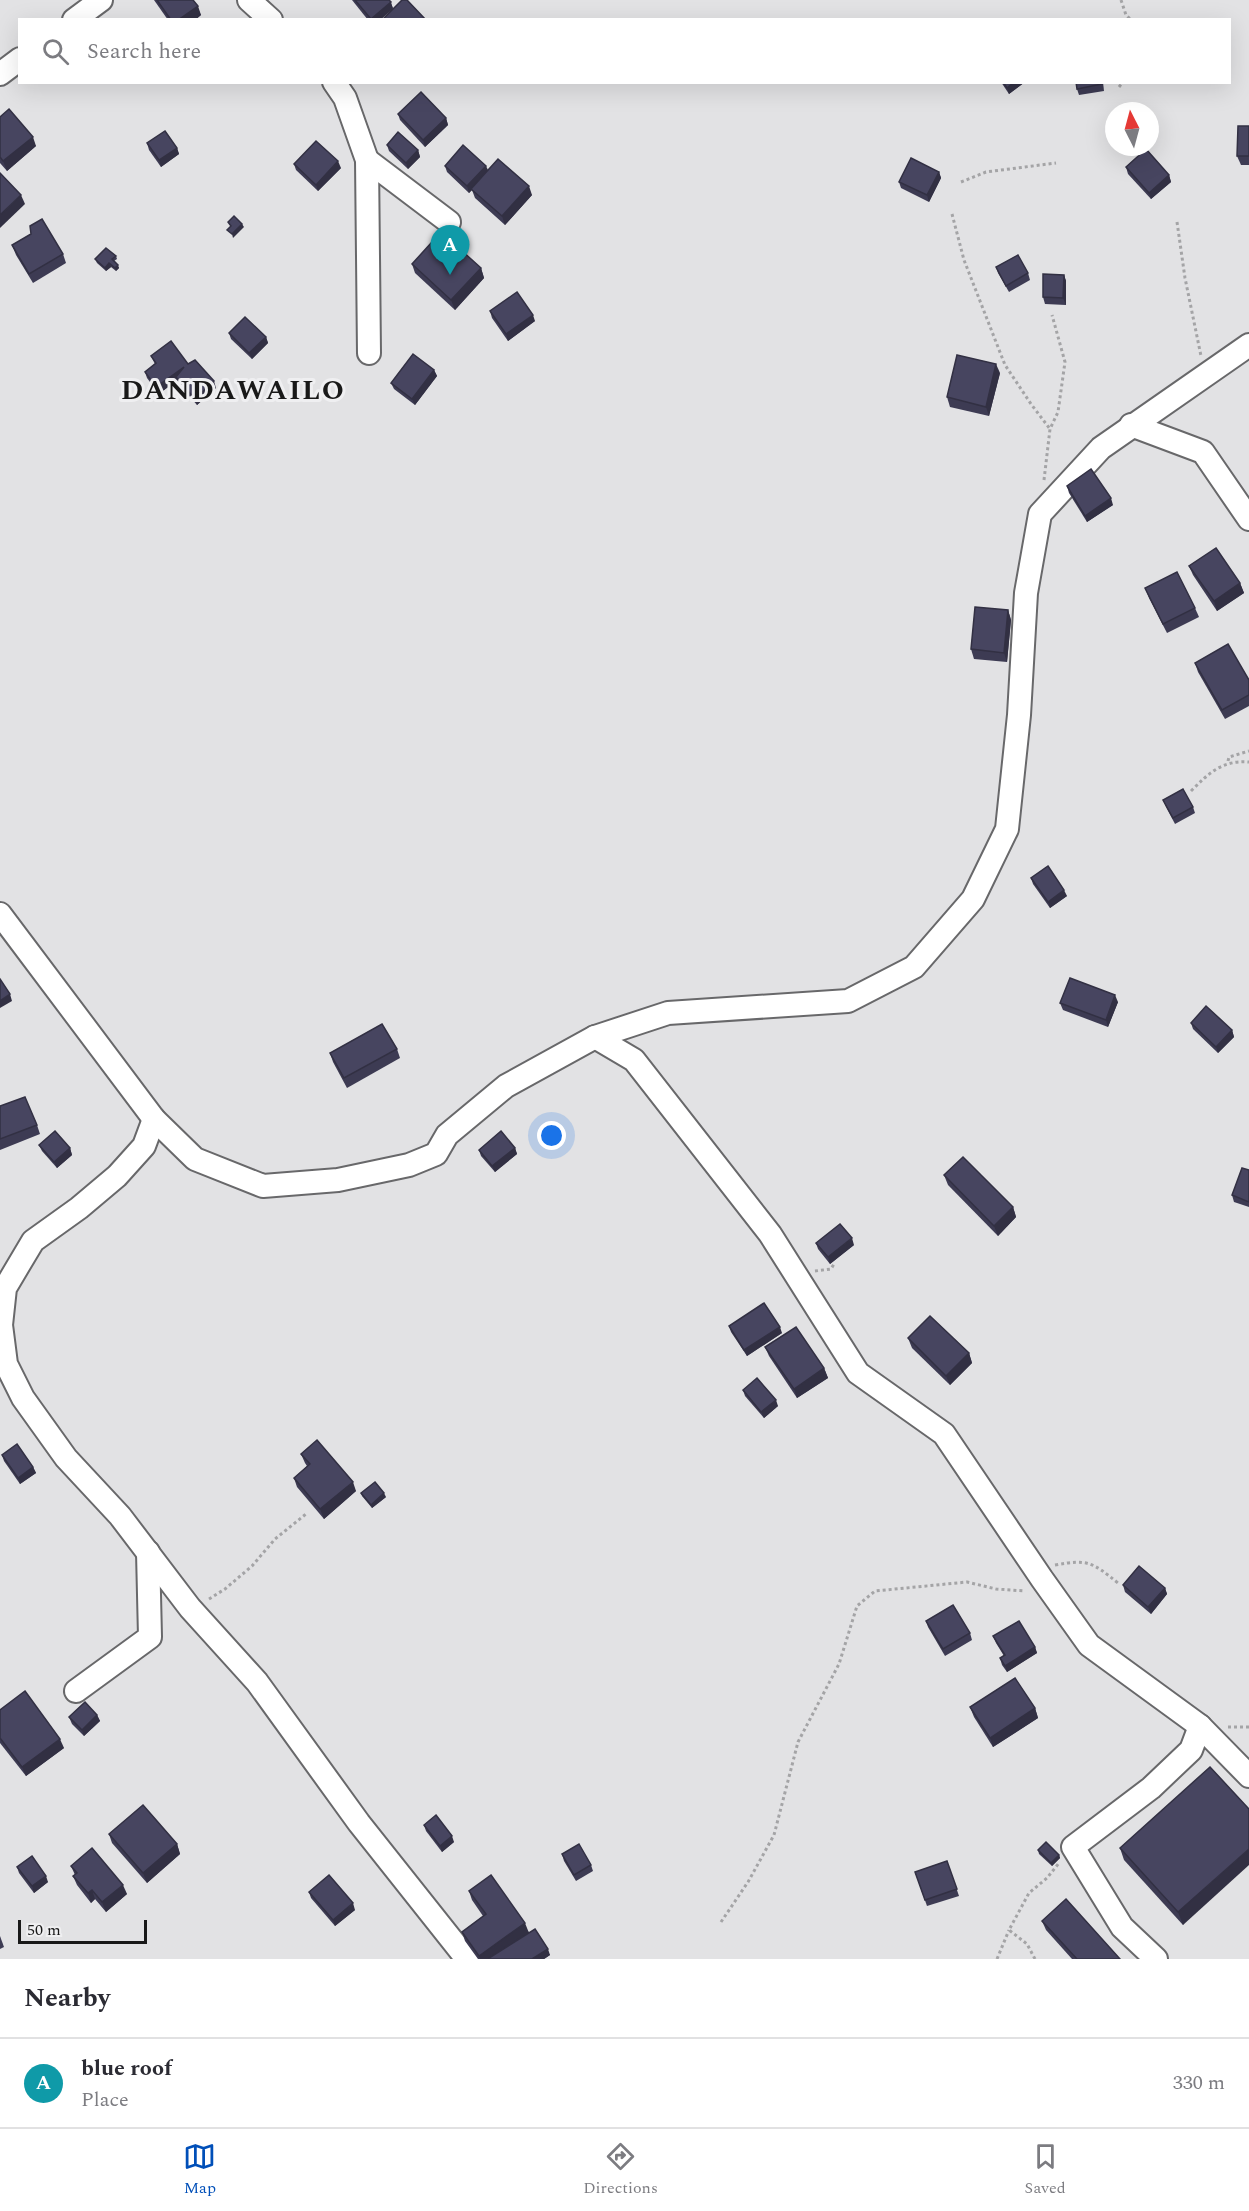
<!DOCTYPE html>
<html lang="en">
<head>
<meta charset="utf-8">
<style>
	:root { --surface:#fff; --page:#f7f7f7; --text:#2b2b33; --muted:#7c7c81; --line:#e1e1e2; --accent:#004fb8 }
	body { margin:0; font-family:Spectral,serif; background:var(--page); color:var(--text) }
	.compass { position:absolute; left:1105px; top:102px; width:54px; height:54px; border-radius:50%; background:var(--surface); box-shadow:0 6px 24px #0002; rotate:354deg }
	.scale { position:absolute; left:18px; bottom:15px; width:129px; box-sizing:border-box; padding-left:6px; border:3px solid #191919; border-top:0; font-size:16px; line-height:21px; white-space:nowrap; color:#191919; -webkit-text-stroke:4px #efeff1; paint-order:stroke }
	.you { position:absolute; left:552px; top:1136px; width:21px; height:21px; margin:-15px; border:4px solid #fff; border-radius:50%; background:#1a73e8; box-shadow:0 0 0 9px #1a73e833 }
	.badge { display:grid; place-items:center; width:39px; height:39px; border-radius:50%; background:var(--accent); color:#fff; font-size:20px; font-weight:700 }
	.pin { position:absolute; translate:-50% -50px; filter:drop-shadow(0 2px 3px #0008) }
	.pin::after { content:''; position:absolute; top:32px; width:21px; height:18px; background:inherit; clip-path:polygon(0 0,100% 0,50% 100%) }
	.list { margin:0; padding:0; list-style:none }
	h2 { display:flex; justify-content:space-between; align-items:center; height:78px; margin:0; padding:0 24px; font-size:26px }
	h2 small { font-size:20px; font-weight:400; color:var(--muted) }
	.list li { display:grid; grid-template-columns:39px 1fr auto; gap:18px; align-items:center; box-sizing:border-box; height:90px; padding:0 24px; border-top:2px solid var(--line) }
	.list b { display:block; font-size:22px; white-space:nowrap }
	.list p { margin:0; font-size:20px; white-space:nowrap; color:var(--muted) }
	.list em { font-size:20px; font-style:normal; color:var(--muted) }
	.icon { flex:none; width:33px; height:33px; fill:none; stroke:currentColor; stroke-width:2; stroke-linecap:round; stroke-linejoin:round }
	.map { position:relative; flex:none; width:1249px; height:1959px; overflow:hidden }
	.search { position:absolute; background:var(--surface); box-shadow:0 6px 24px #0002; left:18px; right:18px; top:18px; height:66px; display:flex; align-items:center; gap:15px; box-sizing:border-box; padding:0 21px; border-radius:0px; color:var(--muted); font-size:22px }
	.sheet { height:168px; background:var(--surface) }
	nav { display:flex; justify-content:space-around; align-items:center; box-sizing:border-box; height:84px; border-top:2px solid var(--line); background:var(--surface); font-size:16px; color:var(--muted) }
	nav a { display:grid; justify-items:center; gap:3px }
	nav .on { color:var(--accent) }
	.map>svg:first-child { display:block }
</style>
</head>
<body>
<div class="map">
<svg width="1249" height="1959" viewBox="0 0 1249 1959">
	<rect width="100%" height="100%" fill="#e2e2e4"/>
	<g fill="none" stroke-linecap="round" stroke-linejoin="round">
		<defs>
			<g id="minor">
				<path d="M249,0L271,20"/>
				<path d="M74,20L101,0"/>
				<path d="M0,74L20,59"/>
				<path d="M334,82L345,98L367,160L369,353"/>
				<path d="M367,160L449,222"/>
				<path d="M1131,425L1203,452L1249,519"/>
				<path d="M0,914L154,1119L195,1159L263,1186L338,1180L409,1165L436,1154L447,1135L506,1086L595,1037L668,1013L848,1001L914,967L973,899L1007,829L1019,715L1026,593L1040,514L1101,448L1249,345"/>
				<path d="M595,1037L634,1060L770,1234L858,1373L944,1434L1042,1579L1089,1645L1200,1726L1249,1776"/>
				<path d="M154,1119L144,1146L117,1176L79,1208L33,1241L5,1288L1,1325L6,1364L23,1398L66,1458L120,1516L190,1608L257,1682L359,1823L467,1959"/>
				<path d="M76,1691L150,1637L148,1552"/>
				<path d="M1156,1959L1122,1927L1073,1847L1151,1788L1191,1750L1200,1726"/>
			</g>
		</defs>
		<use href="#minor" stroke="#68686a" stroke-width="26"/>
		<g stroke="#a4a4a6" stroke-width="3" stroke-dasharray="3 3" stroke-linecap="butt">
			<path d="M1121,0L1126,15L1131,20"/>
			<path d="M1119,87L1123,82"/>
			<path d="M961,182L986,172L1056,163"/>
			<path d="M952,214L964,260L1005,365L1031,404L1050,429"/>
			<path d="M1177,222L1185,278L1201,356"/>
			<path d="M1044,480L1050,429L1058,412L1065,362L1052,315"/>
			<path d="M1228,761L1229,757L1249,751"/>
			<path d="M1191,791C1209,773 1222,760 1249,762"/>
			<path d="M815,1271L831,1269L834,1264"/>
			<path d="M1055,1565C1088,1559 1092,1562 1118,1583"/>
			<path d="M209,1599L225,1589L252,1566L275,1539L306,1514"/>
			<path d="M1228,1727H1249"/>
			<path d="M721,1922L748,1882L774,1835L798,1742L839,1664L857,1606L875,1591L967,1582L996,1589L1025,1591"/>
			<path d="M997,1959L1009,1930"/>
			<path d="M1035,1959L1027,1944L1009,1930L1029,1893L1047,1878L1059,1863"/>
		</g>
		<use href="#minor" stroke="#fff" stroke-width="22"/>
	</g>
	<g fill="#3d3b53">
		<path d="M154,0H193L201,15L195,20H168Z"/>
		<path d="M352,0H389L393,8L380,20H368Z"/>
		<path d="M1001,82H1025L1009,94Z"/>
		<path d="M1103,82L1104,91L1079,95L1077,89Z"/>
		<path d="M398,114L446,118L448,125L425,147L400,120Z"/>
		<path d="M0,117L36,146L7,171L0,163Z"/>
		<path d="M1249,126V165H1241L1237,156Z"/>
		<path d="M147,143L177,148L179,154L161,167L149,150Z"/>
		<path d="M387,145L418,150L420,157L408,169L389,151Z"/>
		<path d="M294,164L341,168L318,191L296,170Z"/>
		<path d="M445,166L488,170L532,195L505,225L475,198L472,190L469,193L447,172Z"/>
		<path d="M1126,167L1169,175L1171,182L1151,199L1128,174Z"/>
		<path d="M939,172L941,178L929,202L901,188L899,182Z"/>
		<path d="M31,234L63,254L66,263L33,283L16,255L12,245Z"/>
		<path d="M116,256L117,259L114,261L119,268L116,271L111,267L106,271L97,263L95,259Z"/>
		<path d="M412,264L481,268L484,278L455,310L415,273Z"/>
		<path d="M996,267L1028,273L1030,280L1009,292L998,273Z"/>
		<path d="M1064,275L1066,281V305L1045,304L1043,297Z"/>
		<path d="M490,311L535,321L508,341L492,318Z"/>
		<path d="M229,333L266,337L268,343L252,359L231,339Z"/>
		<path d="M151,356L188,364L216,388L197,405L178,383L177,380L159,394L147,378L145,372L155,364Z"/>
		<path d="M434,370L437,376L415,405L394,389L391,383Z"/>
		<path d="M1000,373L989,416L950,407L947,397Z"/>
		<path d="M1067,486L1113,505L1087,522L1069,493Z"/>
		<path d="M1189,566L1240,583L1244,593L1217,611L1193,575Z"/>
		<path d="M1145,588L1195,608L1199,617L1167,633L1149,598Z"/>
		<path d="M1008,610L1011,620L1007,662L974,659L971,649Z"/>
		<path d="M1195,663L1249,680V706L1225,719L1198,672Z"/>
		<path d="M1163,800L1193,807L1195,813L1175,824L1166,807Z"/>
		<path d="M1031,878L1067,896L1050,908L1033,884Z"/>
		<path d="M1118,1002L1108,1027L1063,1010L1060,1003Z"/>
		<path d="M1191,1023L1232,1030L1234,1037L1218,1053L1193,1029Z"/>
		<path d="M397,1049L400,1058L347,1088L333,1062L330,1053Z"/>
		<path d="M0,1106L37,1125L40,1134L0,1150Z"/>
		<path d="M39,1145L70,1148L72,1155L57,1168L42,1151Z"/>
		<path d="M515,1148L517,1154L495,1172L481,1156L479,1150Z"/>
		<path d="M1249,1170V1207L1234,1202L1232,1195Z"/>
		<path d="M944,1175L1013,1207L1016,1217L998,1236L948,1185Z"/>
		<path d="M816,1243L854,1245L830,1264L818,1249Z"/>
		<path d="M729,1326L782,1333L747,1356L731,1332Z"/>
		<path d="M908,1338L969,1353L972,1363L950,1385L912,1348Z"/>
		<path d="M765,1347L824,1368L828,1378L797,1398L769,1356Z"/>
		<path d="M743,1390L778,1406L764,1418L745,1396Z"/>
		<path d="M301,1454L356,1491L324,1519L297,1487L294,1478L307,1466L305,1463Z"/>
		<path d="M2,1455L33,1467L36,1473L20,1484L4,1461Z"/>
		<path d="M361,1493L386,1497L372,1508L362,1496Z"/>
		<path d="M1123,1585L1165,1588L1167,1594L1151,1614L1125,1592Z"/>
		<path d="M926,1621L970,1633L972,1640L945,1656L928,1627Z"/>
		<path d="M993,1636L1035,1647L1037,1653L1007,1672L1002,1665L1000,1658L1004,1656L996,1643Z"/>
		<path d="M970,1707L1035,1708L1038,1718L993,1747L974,1717Z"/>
		<path d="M0,1710L64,1748L26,1776L0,1743Z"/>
		<path d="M97,1715L100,1721L84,1736L72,1724L69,1717Z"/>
		<path d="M1249,1809L1183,1925L1124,1860L1120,1848Z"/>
		<path d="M424,1825L454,1842L442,1852L426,1831Z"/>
		<path d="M109,1834L177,1844L180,1854L147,1883L112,1843Z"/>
		<path d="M1038,1850L1059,1855L1060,1858L1052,1866L1039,1854Z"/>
		<path d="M562,1854L591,1865L593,1871L576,1881L564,1861Z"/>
		<path d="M947,1861L959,1896L927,1906L915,1872Z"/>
		<path d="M71,1866L127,1894L106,1912L95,1899L91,1903L77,1885L73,1876L75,1875Z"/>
		<path d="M17,1867L48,1882L34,1893L19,1873Z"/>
		<path d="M469,1891L529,1932L550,1955L544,1959H478L465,1941L462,1932L483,1916L472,1900Z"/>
		<path d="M309,1892L355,1910L335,1926L311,1898Z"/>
		<path d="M1042,1921L1120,1959H1072L1046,1930Z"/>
		<path d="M0,1936L4,1947L0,1949Z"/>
	</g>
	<g fill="#323043">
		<path d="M391,2L393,9L380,20H371Z"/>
		<path d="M198,6L201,15L195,20H178Z"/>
		<path d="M1014,82H1025L1009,94L1007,88Z"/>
		<path d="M446,118L448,125L425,147L423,140Z"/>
		<path d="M33,137L36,146L7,171L3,161Z"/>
		<path d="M177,148L179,154L161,167L159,160Z"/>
		<path d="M418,150L420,157L408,169L406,163Z"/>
		<path d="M338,161L341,168L318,191L316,185Z"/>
		<path d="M486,166L489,172L469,193L467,186Z"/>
		<path d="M939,172L941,178L929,202L927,195Z"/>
		<path d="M1169,175L1171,182L1151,199L1149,193Z"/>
		<path d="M529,186L532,195L505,225L502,216Z"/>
		<path d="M21,195L25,204L0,228V215Z"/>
		<path d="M242,224L244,227L233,238L232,234Z"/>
		<path d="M109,263L111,267L106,271L105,268Z"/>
		<path d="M118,265L119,268L116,271L115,268Z"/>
		<path d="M481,268L484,278L455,310L451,300Z"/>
		<path d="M1064,275L1066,281V305L1063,298Z"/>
		<path d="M533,315L535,321L508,341L506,334Z"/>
		<path d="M266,337L268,343L252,359L249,353Z"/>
		<path d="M996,364L1000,373L989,416L986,407Z"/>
		<path d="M184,367L176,377L177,380L159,394L156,387Z"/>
		<path d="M434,370L437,376L415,405L412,399Z"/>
		<path d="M214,381L216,388L197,405L195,399Z"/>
		<path d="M1111,498L1113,505L1087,522L1085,516Z"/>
		<path d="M1240,583L1244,593L1217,611L1214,601Z"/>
		<path d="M1008,610L1011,620L1007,662L1004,653Z"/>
		<path d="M1064,890L1067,896L1050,908L1048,902Z"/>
		<path d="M10,994L12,1001L0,1008V1001Z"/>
		<path d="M1115,995L1118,1002L1108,1027L1106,1020Z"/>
		<path d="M1232,1030L1234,1037L1218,1053L1216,1047Z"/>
		<path d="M70,1148L72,1155L57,1168L54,1162Z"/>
		<path d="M515,1148L517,1154L495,1172L492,1166Z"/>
		<path d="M1013,1207L1016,1217L998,1236L994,1226Z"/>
		<path d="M852,1238L854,1245L830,1264L828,1257Z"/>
		<path d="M780,1327L782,1333L747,1356L744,1350Z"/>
		<path d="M969,1353L972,1363L950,1385L946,1376Z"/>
		<path d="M824,1368L828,1378L797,1398L794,1389Z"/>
		<path d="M776,1400L778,1406L764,1418L761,1412Z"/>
		<path d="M33,1467L36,1473L20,1484L18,1478Z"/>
		<path d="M353,1482L356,1491L324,1519L320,1509Z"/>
		<path d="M384,1493L386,1497L372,1508L371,1505Z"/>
		<path d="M1165,1588L1167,1594L1151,1614L1148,1607Z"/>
		<path d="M1035,1647L1037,1653L1007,1672L1005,1666Z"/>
		<path d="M1035,1708L1038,1718L993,1747L990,1738Z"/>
		<path d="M97,1715L100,1721L84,1736L82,1730Z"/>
		<path d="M60,1739L64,1748L26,1776L22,1767Z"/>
		<path d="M452,1836L454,1842L442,1852L440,1846Z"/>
		<path d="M177,1844L180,1854L147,1883L143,1873Z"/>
		<path d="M1249,1849V1865L1183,1925L1178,1912Z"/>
		<path d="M1059,1855L1060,1858L1052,1866L1051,1863Z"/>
		<path d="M46,1876L48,1882L34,1893L32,1886Z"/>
		<path d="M123,1885L127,1894L106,1912L102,1902Z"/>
		<path d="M92,1890L95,1899L91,1903L88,1893Z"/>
		<path d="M353,1903L355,1910L335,1926L333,1920Z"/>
		<path d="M525,1923L529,1933L492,1959H480L479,1956Z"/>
		<path d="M548,1949L550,1955L544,1959H532Z"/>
	</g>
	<g fill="#474560" stroke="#323043" stroke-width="1.5">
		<path d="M157,0H193L198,6L178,20H171Z"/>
		<path d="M355,0H389L391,2L371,19Z"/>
		<path d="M402,0H407L426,20H382Z"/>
		<path d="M1003,82H1014L1007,88Z"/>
		<path d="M1076,82H1102V84L1077,89Z"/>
		<path d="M421,92L446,118L423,140L398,114Z"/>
		<path d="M9,109L33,137L3,161L0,157V117Z"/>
		<path d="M1238,126H1249V156H1237Z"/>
		<path d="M165,131L177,148L159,160L147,143Z"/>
		<path d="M398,132L418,150L406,163L387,145Z"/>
		<path d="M316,141L338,161L316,185L294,164Z"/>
		<path d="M463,145L486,166L467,186L445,166Z"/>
		<path d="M1146,149L1169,175L1149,193L1126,167Z"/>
		<path d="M911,158L939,172L927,195L899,182Z"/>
		<path d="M498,159L529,186L502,216L471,189Z"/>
		<path d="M0,173L21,195L0,215Z"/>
		<path d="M234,216L242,224L232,234L227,230L231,226L228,222Z"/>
		<path d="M42,219L63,254L29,274L12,245L31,234L30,226Z"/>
		<path d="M441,232L481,268L451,300L412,264Z"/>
		<path d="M106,248L116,256L112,259L118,265L115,268L109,263L105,268L95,259Z"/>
		<path d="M1018,255L1028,273L1006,286L996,267Z"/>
		<path d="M1043,274L1064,275L1063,298L1043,297Z"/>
		<path d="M517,292L533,315L506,334L490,311Z"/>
		<path d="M245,317L266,337L249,353L229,333Z"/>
		<path d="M171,341L188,364L195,360L214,381L195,399L176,377L184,367L156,387L145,372L156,363L151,356Z"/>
		<path d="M413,354L434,370L412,399L391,383Z"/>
		<path d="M957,355L996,364L986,407L947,397Z"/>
		<path d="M1091,469L1111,498L1085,516L1067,486Z"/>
		<path d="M1216,548L1240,583L1214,601L1189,566Z"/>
		<path d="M1177,572L1195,608L1163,624L1145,588Z"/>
		<path d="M975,607L1008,610L1004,653L971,649Z"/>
		<path d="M1228,644L1249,680V695L1222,710L1195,663Z"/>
		<path d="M1183,789L1193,807L1173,818L1163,800Z"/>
		<path d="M1048,866L1064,890L1048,902L1031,878Z"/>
		<path d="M1070,978L1115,995L1106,1020L1060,1003Z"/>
		<path d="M0,979L10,994L0,1001Z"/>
		<path d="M1206,1006L1232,1030L1216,1047L1191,1023Z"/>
		<path d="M382,1024L397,1049L344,1078L330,1053Z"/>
		<path d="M25,1097L37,1125L0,1139V1106Z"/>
		<path d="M55,1131L70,1148L54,1162L39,1145Z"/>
		<path d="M501,1131L515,1148L492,1166L479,1150Z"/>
		<path d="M963,1157L1013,1207L994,1226L944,1175Z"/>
		<path d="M1242,1168L1249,1170V1202L1232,1195Z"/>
		<path d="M840,1224L852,1238L828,1257L816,1243Z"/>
		<path d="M764,1303L780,1327L744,1350L729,1326Z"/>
		<path d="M930,1316L969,1353L946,1376L908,1338Z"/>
		<path d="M796,1327L824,1368L794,1389L765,1347Z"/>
		<path d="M757,1378L776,1400L761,1412L743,1390Z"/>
		<path d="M317,1440L353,1482L320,1509L294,1478L310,1464L301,1454Z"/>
		<path d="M17,1444L33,1467L18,1478L2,1455Z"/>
		<path d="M375,1482L384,1493L371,1505L361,1493Z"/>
		<path d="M1139,1566L1165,1588L1148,1607L1123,1585Z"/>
		<path d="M953,1605L970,1633L943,1649L926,1621Z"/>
		<path d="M1019,1621L1035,1647L1005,1666L1000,1658L1005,1655L993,1636Z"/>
		<path d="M1015,1678L1035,1708L990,1738L970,1707Z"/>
		<path d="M25,1691L60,1739L22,1767L0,1738V1710Z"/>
		<path d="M85,1702L97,1715L82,1730L69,1717Z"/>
		<path d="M1210,1767L1249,1809V1849L1178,1912L1120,1848Z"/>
		<path d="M143,1805L177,1844L143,1873L109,1834Z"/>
		<path d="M436,1815L452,1836L440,1846L424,1825Z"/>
		<path d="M1046,1842L1059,1855L1051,1863L1038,1850Z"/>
		<path d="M579,1844L591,1865L574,1875L562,1854Z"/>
		<path d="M92,1848L123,1885L102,1902L92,1890L88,1893L73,1876L77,1873L71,1866Z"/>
		<path d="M32,1856L46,1876L32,1886L17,1867Z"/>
		<path d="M947,1861L957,1889L925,1900L915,1872Z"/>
		<path d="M329,1875L353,1903L333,1920L309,1892Z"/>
		<path d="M491,1875L525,1923L479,1956L462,1932L486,1914L469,1891Z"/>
		<path d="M1066,1899L1120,1959H1077L1042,1921Z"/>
		<path d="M535,1929L548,1949L532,1959H490L489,1958Z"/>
	</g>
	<g text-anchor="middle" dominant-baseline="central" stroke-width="6" stroke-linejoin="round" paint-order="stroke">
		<g font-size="28" font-weight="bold" letter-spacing="1.5" fill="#191919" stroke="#efeff1">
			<text x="233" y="390">DANDAWAILO</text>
		</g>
	</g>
</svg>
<svg class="compass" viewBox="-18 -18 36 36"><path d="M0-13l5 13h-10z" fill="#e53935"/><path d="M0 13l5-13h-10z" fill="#7c7c81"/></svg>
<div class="scale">50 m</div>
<div class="you"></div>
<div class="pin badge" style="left:450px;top:275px;background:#0f9aa8">A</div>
<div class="search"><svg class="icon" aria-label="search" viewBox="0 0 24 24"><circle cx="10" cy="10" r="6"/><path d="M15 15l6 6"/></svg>Search here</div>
</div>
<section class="sheet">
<h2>Nearby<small></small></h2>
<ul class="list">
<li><span class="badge" style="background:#0f9aa8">A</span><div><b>blue roof</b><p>Place</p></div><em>330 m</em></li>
</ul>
</section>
<nav>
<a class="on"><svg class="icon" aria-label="map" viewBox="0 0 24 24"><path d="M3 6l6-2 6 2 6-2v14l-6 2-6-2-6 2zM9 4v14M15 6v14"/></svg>Map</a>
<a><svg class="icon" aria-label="directions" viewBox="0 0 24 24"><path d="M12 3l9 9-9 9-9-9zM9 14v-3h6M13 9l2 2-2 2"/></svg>Directions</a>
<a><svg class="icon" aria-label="saved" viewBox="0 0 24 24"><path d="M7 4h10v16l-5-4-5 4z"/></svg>Saved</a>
</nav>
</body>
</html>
